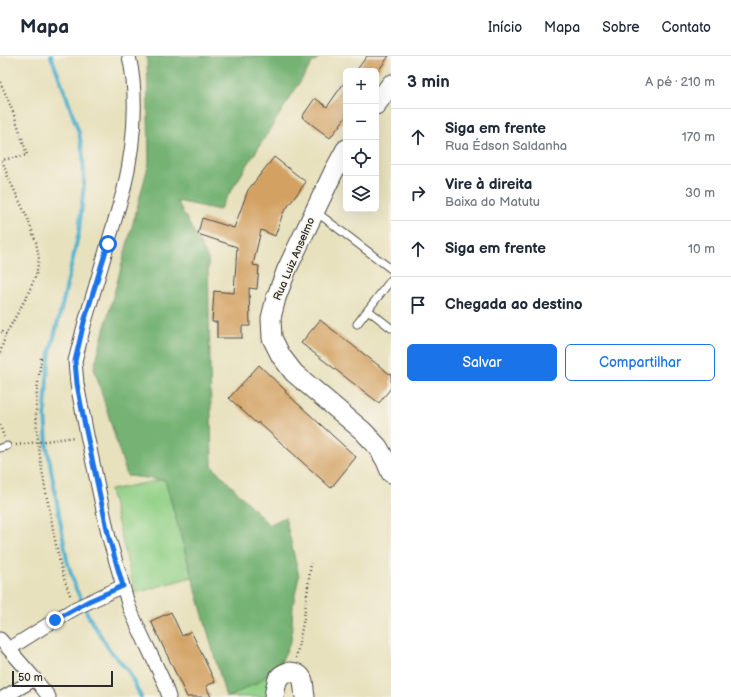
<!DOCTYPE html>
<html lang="pt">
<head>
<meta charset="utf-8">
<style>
	:root { --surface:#fff; --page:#f2f2f3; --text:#1f2937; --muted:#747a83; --line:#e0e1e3; --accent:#1a73e8 }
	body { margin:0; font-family:"Balsamiq Sans",sans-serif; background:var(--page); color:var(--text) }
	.controls { position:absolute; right:12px; top:12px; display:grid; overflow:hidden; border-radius:6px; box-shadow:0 4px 16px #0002 }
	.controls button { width:36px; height:36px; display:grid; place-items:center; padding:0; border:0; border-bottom:1px solid var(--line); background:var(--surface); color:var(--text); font:20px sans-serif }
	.scale { position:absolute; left:12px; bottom:10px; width:101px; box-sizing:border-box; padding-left:4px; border:2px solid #2b2b2b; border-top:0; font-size:11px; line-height:14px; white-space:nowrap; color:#2b2b2b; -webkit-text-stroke:3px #f7f3e8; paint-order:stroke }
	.stop { position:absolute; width:12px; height:12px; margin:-9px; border:3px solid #1a73e8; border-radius:50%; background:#fff }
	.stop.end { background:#1a73e8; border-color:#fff; box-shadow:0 1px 4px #0008 }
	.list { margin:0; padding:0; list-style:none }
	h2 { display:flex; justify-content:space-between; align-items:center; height:52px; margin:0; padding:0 16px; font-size:17px }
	h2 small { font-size:13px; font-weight:400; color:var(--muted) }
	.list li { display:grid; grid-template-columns:26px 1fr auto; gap:12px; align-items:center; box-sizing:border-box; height:56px; padding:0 16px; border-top:1px solid var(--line) }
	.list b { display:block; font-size:15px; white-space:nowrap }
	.list p { margin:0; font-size:13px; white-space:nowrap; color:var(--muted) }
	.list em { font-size:13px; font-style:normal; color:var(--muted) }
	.actions { display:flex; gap:8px; padding:12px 16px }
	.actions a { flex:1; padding:9px 0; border:1px solid var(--accent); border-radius:6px; text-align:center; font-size:14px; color:var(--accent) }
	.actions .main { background:var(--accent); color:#fff }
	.icon { flex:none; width:22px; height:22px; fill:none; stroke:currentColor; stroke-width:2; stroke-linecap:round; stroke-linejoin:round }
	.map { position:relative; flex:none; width:391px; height:641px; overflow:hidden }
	header { display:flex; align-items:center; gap:24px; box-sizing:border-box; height:56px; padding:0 20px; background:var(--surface); border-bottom:1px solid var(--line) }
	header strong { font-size:19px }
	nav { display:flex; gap:22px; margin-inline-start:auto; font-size:14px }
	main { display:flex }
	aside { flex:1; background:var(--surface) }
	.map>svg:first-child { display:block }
</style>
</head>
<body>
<header>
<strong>Mapa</strong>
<nav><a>Início</a><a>Mapa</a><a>Sobre</a><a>Contato</a></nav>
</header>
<main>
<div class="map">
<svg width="391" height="641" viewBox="0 0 391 641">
	<rect width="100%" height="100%" fill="#f7f3e8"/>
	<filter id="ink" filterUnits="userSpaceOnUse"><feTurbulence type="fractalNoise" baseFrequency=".025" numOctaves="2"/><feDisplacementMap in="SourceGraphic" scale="8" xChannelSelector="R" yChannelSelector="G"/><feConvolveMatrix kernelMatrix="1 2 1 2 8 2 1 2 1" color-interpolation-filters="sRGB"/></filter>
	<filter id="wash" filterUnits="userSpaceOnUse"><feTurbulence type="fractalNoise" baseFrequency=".012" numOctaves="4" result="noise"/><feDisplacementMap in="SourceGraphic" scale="16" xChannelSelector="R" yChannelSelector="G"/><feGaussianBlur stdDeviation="0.9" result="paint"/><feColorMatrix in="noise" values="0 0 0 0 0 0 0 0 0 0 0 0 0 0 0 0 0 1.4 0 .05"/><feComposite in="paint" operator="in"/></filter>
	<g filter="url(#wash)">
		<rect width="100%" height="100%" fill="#e8e1be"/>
		<g fill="#91d086" stroke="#5e7e58">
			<path d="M165,423L192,521L135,537L110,434Z"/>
			<path d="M282,604L272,641H229L260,625Z"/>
		</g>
		<path fill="#74b273" stroke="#506e4f" d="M147,0H321L312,7L219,154L177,145L208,203L212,410L269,469L285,461L299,520L293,549L291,585L282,604L260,625L229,641H226L165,424L127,420L94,312L149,107Z"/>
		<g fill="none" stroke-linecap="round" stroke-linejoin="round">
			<path stroke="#51b2cf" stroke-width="4" d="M51,0L66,39L79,77L83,100L84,128L79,176L62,250L50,296L47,322L45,355L47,390L67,504L76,533L89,561L109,593L129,616L141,641"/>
		</g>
		<g id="blocks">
			<g fill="#d3a162">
				<path d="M367,0H389L378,15H356Z"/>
				<path d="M346,24V61L330,82L302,61L315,42L327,51Z"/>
				<path d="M274,101L306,126L283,157L275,180L261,174L253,209L259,210L257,233L249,232L250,270H242V282H217V266H212L214,235L234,237L237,191L198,178L202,162L234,172L248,134Z"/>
				<path d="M320,264L391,319V332L379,347L301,287Z"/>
				<path d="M259,309L286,335L285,336L356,401L331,432L258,366L257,368L229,342Z"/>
				<path d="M171,556L182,580L191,575L215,626L206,630L211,641H187L151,565Z"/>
			</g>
		</g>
	</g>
	<g filter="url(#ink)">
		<use href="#blocks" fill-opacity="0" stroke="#474641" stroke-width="1"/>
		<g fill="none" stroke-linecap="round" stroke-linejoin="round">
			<defs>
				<g id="lane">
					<path d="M315,155L391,213"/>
					<path d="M368,254L391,272"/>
					<path d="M357,268L391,224"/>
					<path d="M0,392L7,390"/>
				</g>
				<g id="street">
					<path d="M129,0C139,44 134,89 124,133L85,266L75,305L77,328L87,379L109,482L123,530L129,551L138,571L164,626L169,641"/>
					<path d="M0,583L35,623L49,641"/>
					<path d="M9,593L55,564L76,552L123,530"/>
					<path d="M4,641L35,623"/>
				</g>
				<g id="secondary">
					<path d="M376,49L391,28"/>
					<path d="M346,93L334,115L287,213L276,242L271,262L272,282L281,300L294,317L363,375L378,391L386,405L391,417"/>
					<path d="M274,641C275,635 276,628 278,623C284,613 300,614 303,625C304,630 304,636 305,641"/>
				</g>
			</defs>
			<use href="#lane" stroke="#474641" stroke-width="9"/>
			<use href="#street" stroke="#474641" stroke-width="15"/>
			<use href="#secondary" stroke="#474641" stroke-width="21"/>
			<g stroke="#474641" stroke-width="2.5" stroke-dasharray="1 3" stroke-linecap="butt">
				<path d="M0,26C11,49 20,74 27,99L2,104L8,121L28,163L36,186L39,203L36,219L27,240L6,278L0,275"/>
				<path d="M0,297L6,278"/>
				<path d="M41,302C39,320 36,338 36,356C37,391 44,427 51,462C56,489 60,515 71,541"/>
				<path d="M0,369L4,381"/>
				<path d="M16,389L75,381"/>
				<path d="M296,602L304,562L311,507"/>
			</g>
			<use href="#lane" stroke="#fff" stroke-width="7"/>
			<use href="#street" stroke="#fff" stroke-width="13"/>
			<use href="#secondary" stroke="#fff" stroke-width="19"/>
		</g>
	</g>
	<g fill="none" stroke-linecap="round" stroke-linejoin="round" filter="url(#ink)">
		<path stroke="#1a73e8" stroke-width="5" d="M55,564L89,545L123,530L109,482L85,370L77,328L75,305L84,266L108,188"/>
	</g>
	<g text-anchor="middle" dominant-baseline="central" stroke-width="3" stroke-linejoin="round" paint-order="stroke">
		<g font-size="11" fill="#2b2b2b" stroke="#f7f3e8">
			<text transform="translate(294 203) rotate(-67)">Rua Luiz Anselmo</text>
		</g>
	</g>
</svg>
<div class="controls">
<button>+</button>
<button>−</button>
<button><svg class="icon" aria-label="locate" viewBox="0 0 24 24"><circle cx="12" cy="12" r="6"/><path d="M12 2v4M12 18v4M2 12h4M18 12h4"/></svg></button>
<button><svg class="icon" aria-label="layers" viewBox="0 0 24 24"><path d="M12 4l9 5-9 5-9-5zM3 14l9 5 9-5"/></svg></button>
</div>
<div class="scale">50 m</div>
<div class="stop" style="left:108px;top:188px"></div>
<div class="stop end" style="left:55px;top:564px"></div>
</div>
<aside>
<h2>3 min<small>A pé · 210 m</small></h2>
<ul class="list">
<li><svg class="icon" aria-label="ahead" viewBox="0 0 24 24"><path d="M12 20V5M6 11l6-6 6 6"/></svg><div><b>Siga em frente</b><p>Rua Édson Saldanha</p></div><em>170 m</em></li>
<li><svg class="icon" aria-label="right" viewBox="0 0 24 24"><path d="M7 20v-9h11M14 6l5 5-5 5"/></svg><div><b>Vire à direita</b><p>Baixa do Matutu</p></div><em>30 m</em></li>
<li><svg class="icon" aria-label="ahead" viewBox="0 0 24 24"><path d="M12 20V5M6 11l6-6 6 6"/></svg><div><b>Siga em frente</b></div><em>10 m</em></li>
<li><svg class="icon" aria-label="arrive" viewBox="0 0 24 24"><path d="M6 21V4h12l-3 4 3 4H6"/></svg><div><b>Chegada ao destino</b></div></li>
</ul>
<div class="actions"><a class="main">Salvar</a><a>Compartilhar</a></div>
</aside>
</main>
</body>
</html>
